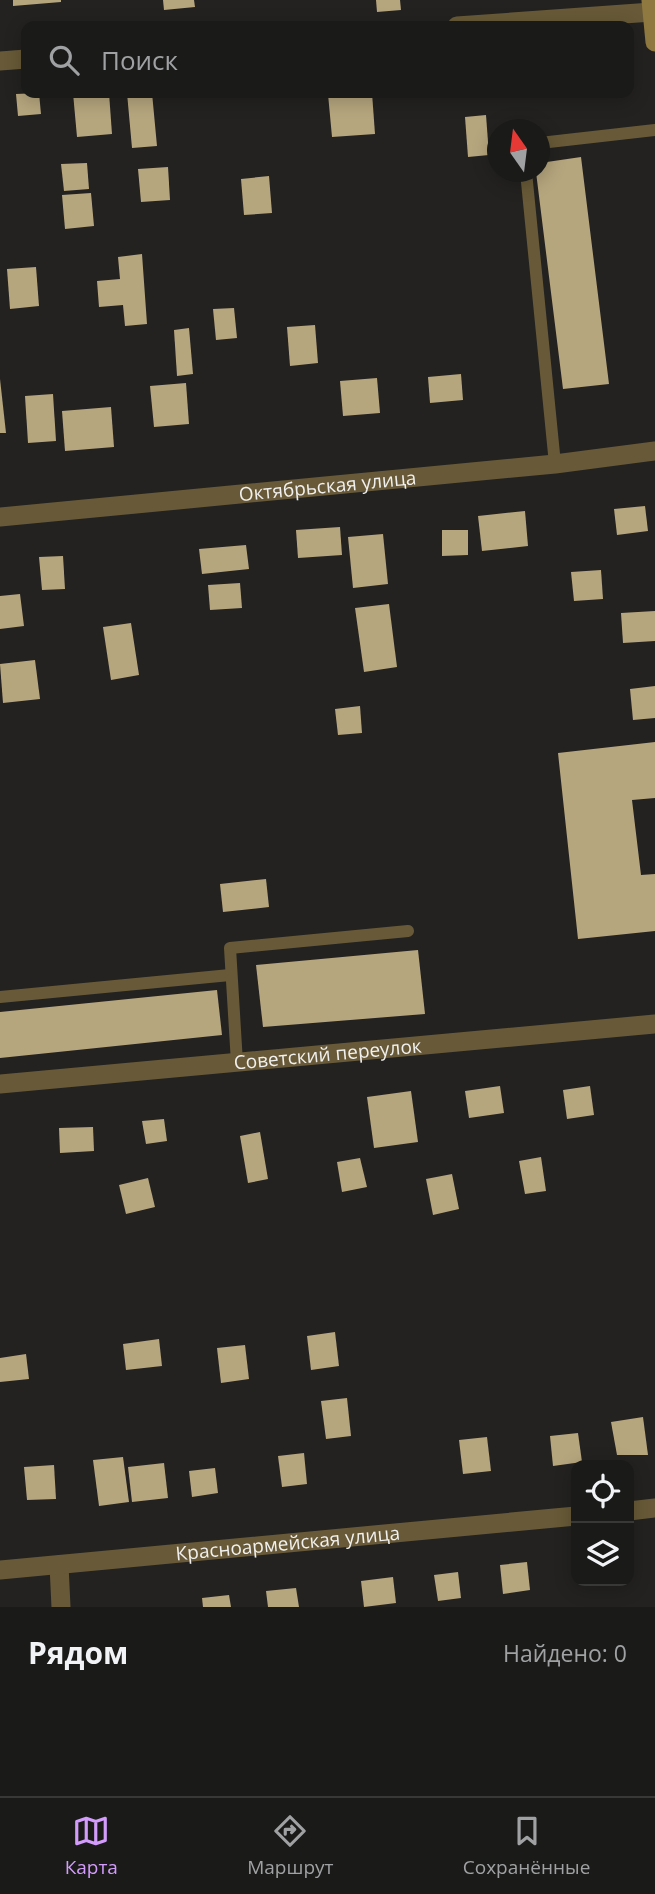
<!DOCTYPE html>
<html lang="ru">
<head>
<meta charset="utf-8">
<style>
	:root { --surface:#1a1a18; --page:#272725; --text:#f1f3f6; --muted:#9fa1a2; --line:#383837; --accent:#d39cfc }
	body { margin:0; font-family:"Open Sans",sans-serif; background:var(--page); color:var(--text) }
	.controls { position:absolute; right:21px; bottom:21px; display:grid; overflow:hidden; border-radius:14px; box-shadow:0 4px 18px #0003 }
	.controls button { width:63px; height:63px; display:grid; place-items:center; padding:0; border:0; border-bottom:2px solid var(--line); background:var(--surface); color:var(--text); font:35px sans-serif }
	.compass { position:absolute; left:487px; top:119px; width:63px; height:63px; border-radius:50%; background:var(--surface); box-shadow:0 4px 18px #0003; rotate:346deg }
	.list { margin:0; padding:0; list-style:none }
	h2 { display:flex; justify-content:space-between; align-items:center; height:91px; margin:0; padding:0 28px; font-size:30px }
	h2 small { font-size:23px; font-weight:400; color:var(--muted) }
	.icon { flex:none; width:38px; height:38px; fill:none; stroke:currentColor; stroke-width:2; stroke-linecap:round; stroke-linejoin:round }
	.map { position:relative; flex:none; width:655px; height:1607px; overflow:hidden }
	.search { position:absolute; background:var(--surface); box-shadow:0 4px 18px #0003; left:21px; right:21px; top:21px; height:77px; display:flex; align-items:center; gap:18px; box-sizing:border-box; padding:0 24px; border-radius:14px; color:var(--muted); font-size:26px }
	.sheet { height:189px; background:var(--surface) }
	nav { display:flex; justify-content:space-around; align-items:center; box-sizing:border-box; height:98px; border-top:2px solid var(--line); background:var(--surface); font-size:19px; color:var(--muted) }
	nav a { display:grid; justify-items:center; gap:4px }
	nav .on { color:var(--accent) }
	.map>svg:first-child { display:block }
</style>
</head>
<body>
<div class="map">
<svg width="655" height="1607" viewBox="0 0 655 1607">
	<rect width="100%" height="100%" fill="#232220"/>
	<g fill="#b6a67e">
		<path d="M13,0H61V2L13,6Z"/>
		<path d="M163,0H194L195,7L164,10Z"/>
		<path d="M376,0H400L401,10L377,12Z"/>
		<path d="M39,93L41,114L18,116L16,94Z"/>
		<path d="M73,93H109L112,134L77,137Z"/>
		<path d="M127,93H152L157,146L132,148Z"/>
		<path d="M372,93L375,134L332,137L328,94Z"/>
		<path d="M486,115L489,155L468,157L465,117Z"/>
		<path d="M581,157L609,384L563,389L536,172H540V163Z"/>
		<path d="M87,163L89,189L64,191L61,164Z"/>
		<path d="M168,167L170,200L141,202L138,169Z"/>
		<path d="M269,176L272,213L244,215L241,179Z"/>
		<path d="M91,193L94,226L65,229L62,195Z"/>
		<path d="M142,254L147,324L125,326L123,305L99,307L97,281L120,279L118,257Z"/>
		<path d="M36,267L39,306L10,309L7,269Z"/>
		<path d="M234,308L237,338L216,340L213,309Z"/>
		<path d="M315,325L318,363L290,366L287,327Z"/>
		<path d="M189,328L193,374L177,376L174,330Z"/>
		<path d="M461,374L463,400L430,403L428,377Z"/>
		<path d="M377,378L380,413L343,416L340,381Z"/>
		<path d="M0,379L6,433H0Z"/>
		<path d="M186,383L189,424L154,427L150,386Z"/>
		<path d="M53,394L56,441L28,443L25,396Z"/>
		<path d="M111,407L114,447L65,451L62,411Z"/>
		<path d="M645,506L648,531L617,535L614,509Z"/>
		<path d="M525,511L528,546L482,551L478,516Z"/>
		<path d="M340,527L342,555L298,558L296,530Z"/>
		<path d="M442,530H468V555L442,556Z"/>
		<path d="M383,534L388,584L353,588L348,537Z"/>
		<path d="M246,545L249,569L202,574L199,549Z"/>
		<path d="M63,556L65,589L42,590L39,557Z"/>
		<path d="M601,570L603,599L574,601L571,572Z"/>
		<path d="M240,583L242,608L210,610L208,585Z"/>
		<path d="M20,594L24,626L0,629V596Z"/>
		<path d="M389,604L397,667L364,672L355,608Z"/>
		<path d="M655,611V641L623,643L621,613Z"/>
		<path d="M131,623L139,675L111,680L103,627Z"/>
		<path d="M35,660L40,699L3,703L0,664Z"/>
		<path d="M655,686V718L633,720L630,689Z"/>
		<path d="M360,706L362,733L338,735L335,709Z"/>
		<path d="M655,742V798L632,800L641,875L655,874V931L578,939L558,753Z"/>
		<path d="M266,879L269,907L223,912L220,884Z"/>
		<path d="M418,950L425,1014L263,1027L256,965Z"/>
		<path d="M217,990L222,1035L0,1058V1012Z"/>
		<path d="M500,1086L504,1113L469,1118L465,1091Z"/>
		<path d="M590,1086L594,1115L567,1119L563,1090Z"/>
		<path d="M411,1091L418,1142L374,1148L367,1097Z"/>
		<path d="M164,1119L167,1141L146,1144L142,1121Z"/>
		<path d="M93,1127L94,1151L60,1153L59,1128Z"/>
		<path d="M260,1132L268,1179L248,1183L240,1136Z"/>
		<path d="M541,1157L546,1191L525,1194L519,1161Z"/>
		<path d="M360,1158L367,1187L342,1192L337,1162Z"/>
		<path d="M452,1174L459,1209L433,1215L426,1179Z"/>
		<path d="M148,1178L155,1207L126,1214L119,1185Z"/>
		<path d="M335,1332L339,1366L311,1370L307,1336Z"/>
		<path d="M159,1339L162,1366L126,1370L123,1344Z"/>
		<path d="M245,1345L249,1379L221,1383L217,1348Z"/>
		<path d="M26,1354L29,1379L0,1382V1358Z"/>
		<path d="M347,1398L351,1436L326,1439L321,1401Z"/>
		<path d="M643,1417L648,1455H617L611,1422Z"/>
		<path d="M578,1433L582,1462L553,1466L550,1436Z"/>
		<path d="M487,1437L491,1471L463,1474L459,1440Z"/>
		<path d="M304,1453L307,1484L282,1487L278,1456Z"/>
		<path d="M123,1457L129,1502L99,1506L93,1460Z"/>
		<path d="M164,1463L168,1498L132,1502L128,1467Z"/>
		<path d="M54,1465L56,1499L27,1500L24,1467Z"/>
		<path d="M215,1468L218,1493L192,1497L189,1471Z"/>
		<path d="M527,1562L530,1590L503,1594L500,1565Z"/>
		<path d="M458,1572L461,1598L438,1601L434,1575Z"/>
		<path d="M393,1577L396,1603L364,1607L361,1581Z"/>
		<path d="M296,1588L299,1607H268L266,1591Z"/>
		<path d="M229,1595L231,1607H203L202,1598Z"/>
	</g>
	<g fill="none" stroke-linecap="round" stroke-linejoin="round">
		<g stroke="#685a38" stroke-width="12">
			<path d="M540,143L655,130"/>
			<path d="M526,172L555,464"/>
			<path d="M0,997L230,975"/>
			<path d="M237,1063L230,948L408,931"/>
		</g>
		<g stroke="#685a38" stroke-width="19">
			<path d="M457,26L652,12"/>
			<path d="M0,61L26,59"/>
			<path id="s1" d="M0,1084L655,1024"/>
			<path d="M629,1511L655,1508"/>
			<path d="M59,1565L61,1607"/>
			<path id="s2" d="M0,1570L576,1516"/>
		</g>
		<path stroke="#685a38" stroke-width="19" id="s3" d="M0,517L555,464L655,451"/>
		<path stroke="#8f7941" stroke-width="19" d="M651,0L655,42"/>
	</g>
	<g text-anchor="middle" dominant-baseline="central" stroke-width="7" stroke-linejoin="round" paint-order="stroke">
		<g font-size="19" fill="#f1f0ee" stroke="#232220">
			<text stroke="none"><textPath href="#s3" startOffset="329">Октябрьская улица</textPath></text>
			<text stroke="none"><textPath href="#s1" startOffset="329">Советский переулок</textPath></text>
			<text stroke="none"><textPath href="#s2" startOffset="289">Красноармейская улица</textPath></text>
		</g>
	</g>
</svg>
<div class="controls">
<button><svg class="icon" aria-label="locate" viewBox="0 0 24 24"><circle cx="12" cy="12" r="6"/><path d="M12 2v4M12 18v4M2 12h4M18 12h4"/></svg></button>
<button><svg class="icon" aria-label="layers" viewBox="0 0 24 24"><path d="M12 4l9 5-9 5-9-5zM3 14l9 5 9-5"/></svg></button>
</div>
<svg class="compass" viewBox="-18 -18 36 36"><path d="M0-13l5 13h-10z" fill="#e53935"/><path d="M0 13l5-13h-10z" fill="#9fa1a2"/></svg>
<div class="search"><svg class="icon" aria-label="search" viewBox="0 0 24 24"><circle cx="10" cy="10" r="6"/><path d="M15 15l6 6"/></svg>Поиск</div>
</div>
<section class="sheet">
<h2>Рядом<small>Найдено: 0</small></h2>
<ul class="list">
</ul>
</section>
<nav>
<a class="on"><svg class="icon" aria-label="map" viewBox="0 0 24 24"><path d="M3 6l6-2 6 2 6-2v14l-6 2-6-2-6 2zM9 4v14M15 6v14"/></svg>Карта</a>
<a><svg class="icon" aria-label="directions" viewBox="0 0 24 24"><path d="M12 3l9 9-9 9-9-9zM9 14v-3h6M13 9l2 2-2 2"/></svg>Маршрут</a>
<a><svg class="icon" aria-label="saved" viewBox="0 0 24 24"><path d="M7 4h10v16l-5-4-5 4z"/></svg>Сохранённые</a>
</nav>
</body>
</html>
